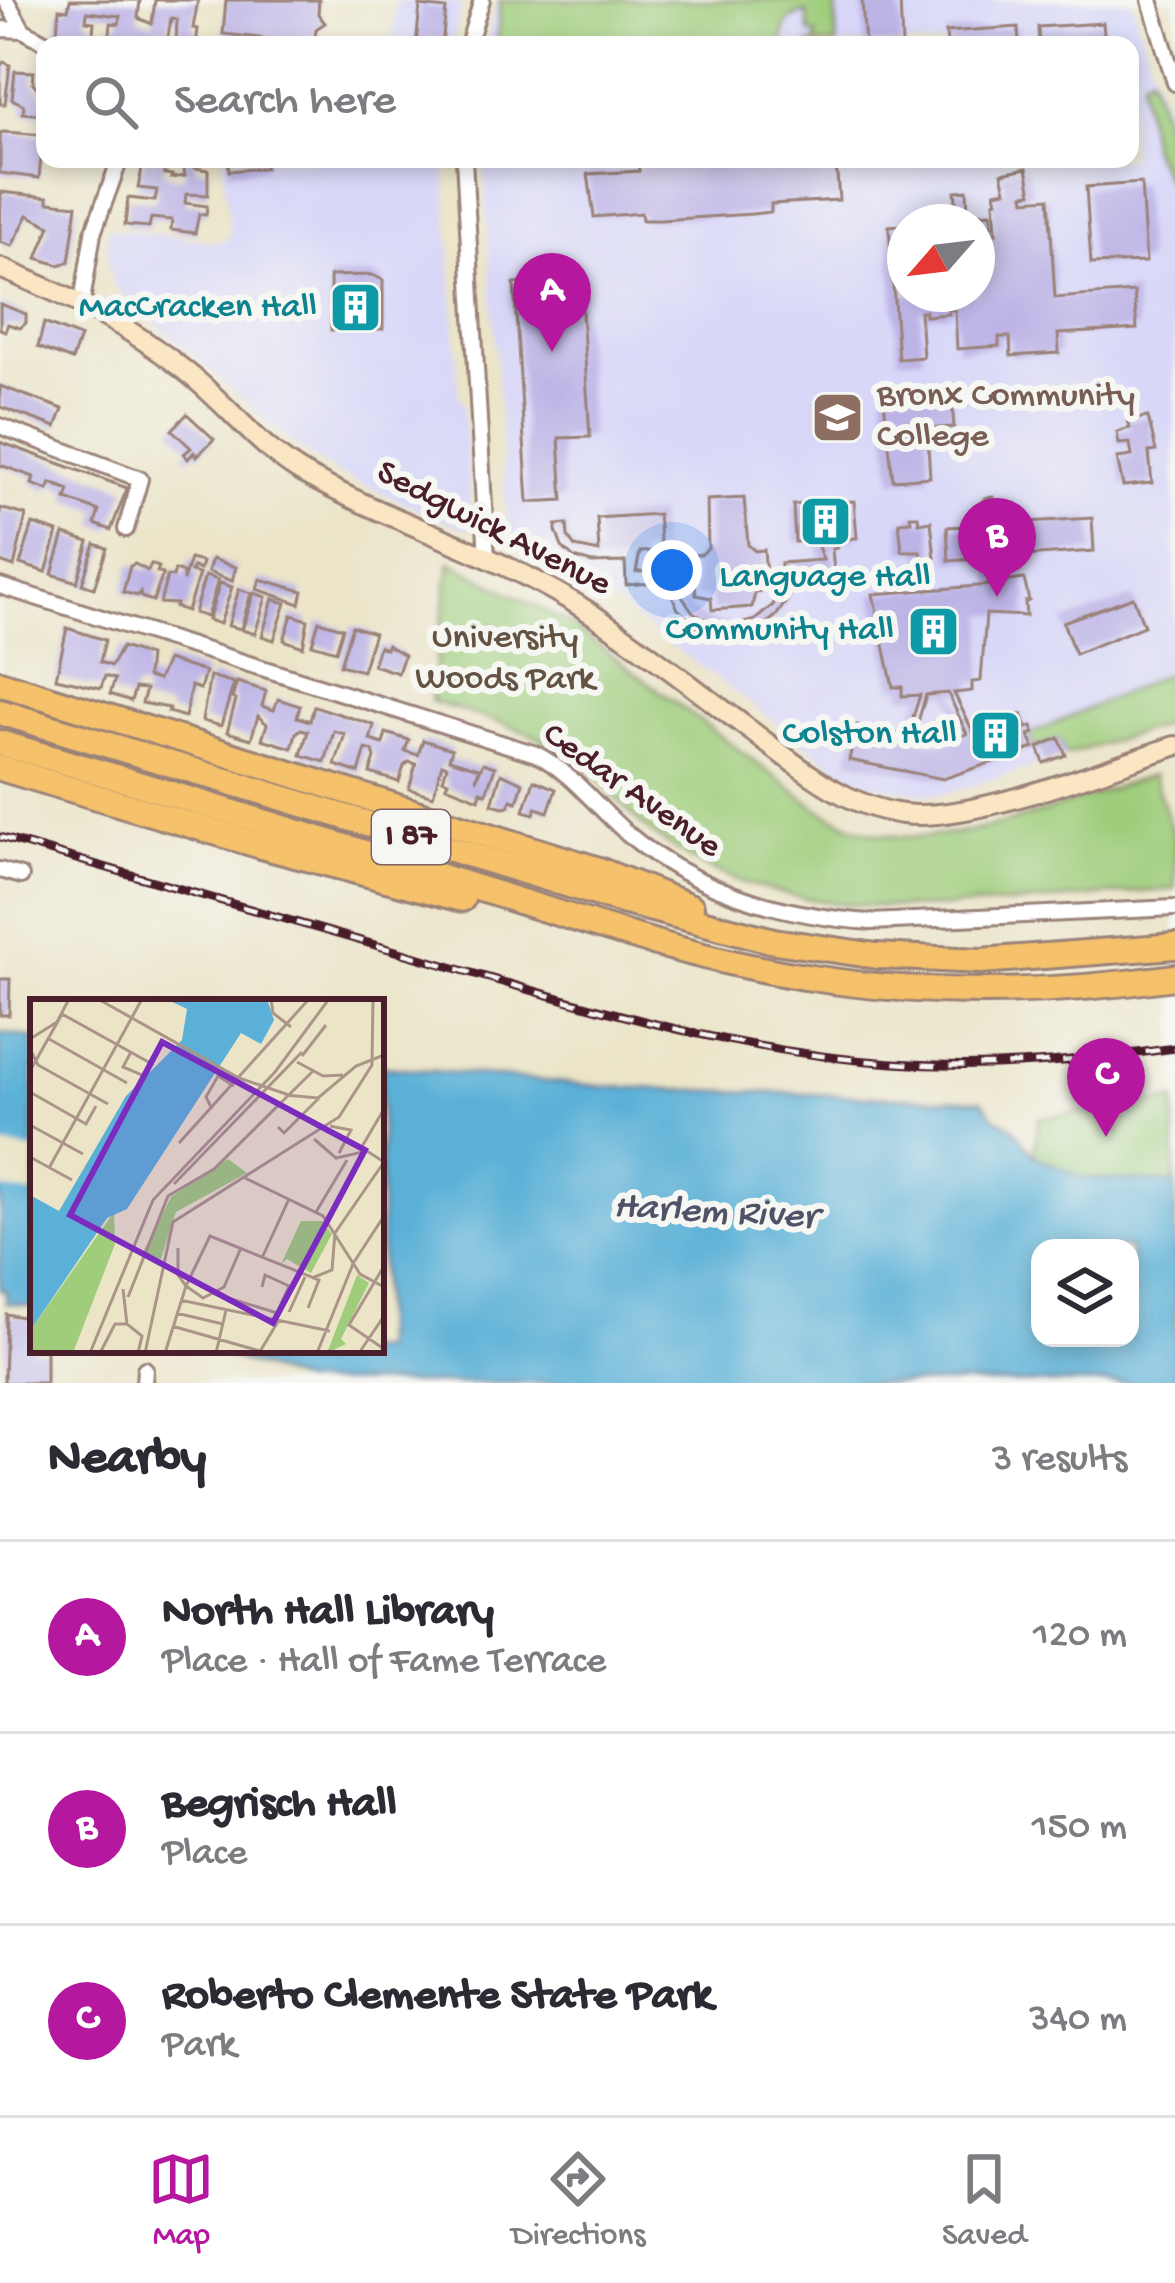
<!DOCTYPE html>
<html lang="en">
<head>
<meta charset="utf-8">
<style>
	:root { --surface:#fff; --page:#f7f7f7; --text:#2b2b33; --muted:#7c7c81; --line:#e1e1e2; --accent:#b5179e }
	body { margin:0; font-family:"Gochi Hand",sans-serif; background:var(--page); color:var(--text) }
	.controls { position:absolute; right:36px; bottom:36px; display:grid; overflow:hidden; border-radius:24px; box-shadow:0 6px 18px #0003 }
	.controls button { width:108px; height:108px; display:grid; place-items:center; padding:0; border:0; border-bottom:3px solid var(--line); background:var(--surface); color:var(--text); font:60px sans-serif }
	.compass { position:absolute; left:887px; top:204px; width:108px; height:108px; border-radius:50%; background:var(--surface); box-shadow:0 6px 18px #0003; rotate:242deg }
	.you { position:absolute; left:672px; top:570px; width:42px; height:42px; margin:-30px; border:9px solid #fff; border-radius:50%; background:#1a73e8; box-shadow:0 0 0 18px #1a73e833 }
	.badge { display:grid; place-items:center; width:78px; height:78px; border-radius:50%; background:var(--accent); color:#fff; font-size:39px; font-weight:700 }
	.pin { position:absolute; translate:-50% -99px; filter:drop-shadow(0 3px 6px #0008) }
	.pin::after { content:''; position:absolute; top:63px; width:42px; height:36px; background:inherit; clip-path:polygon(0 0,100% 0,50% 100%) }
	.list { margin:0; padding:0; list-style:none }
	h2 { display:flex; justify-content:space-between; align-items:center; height:156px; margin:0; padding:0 48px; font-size:51px }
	h2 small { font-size:39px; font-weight:400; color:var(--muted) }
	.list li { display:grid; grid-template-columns:78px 1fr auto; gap:36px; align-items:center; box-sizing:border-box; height:192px; padding:0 48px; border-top:3px solid var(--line) }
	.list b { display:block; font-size:45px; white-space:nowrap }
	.list p { margin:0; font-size:39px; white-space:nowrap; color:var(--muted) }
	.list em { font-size:39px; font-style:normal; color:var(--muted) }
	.icon { flex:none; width:66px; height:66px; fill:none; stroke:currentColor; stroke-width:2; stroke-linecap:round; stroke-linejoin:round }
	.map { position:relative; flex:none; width:1175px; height:1383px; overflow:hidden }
	.search { position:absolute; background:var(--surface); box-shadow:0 6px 18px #0003; left:36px; right:36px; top:36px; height:132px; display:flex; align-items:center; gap:30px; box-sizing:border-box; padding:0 42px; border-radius:24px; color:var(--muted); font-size:45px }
	.sheet { height:732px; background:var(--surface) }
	nav { display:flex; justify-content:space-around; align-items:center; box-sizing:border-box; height:168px; border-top:3px solid var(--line); background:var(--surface); font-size:33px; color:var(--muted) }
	nav a { display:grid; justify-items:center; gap:6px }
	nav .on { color:var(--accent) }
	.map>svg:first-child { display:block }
</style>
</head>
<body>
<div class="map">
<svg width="1175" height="1383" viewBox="0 0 1175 1383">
	<rect width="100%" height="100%" fill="#f6f6f2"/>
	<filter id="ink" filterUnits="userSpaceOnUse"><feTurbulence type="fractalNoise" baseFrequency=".00833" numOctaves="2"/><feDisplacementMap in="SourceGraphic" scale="24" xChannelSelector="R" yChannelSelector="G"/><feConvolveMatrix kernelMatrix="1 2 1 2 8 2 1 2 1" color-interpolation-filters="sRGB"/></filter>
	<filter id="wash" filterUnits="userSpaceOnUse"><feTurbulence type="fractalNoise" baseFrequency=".004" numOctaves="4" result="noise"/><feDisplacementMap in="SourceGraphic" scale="48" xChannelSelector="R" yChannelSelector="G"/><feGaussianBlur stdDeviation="2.7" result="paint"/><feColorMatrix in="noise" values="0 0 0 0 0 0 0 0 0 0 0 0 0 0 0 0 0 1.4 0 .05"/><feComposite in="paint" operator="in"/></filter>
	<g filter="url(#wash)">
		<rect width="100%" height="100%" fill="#ebe4c7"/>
		<g fill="#d8d7f8" fill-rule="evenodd">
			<path d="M396,0L462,3L453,45H392Z"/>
			<path d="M497,0H1132L1175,145V722L953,792L930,795L874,785L850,777L600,593L508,542L483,159H1130V45H485ZM905,222H977V294H905Z"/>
			<path d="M222,159H445L459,397L463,403L472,526L466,530L336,473L293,444L114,286L107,259L108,228L217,242L227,239L230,231Z"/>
		</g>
		<g fill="#9fcd7b" stroke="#747653" stroke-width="3">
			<path d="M500,0H836V45H807L815,43L816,34L809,33L807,12C789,15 780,27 784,45H497Z"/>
			<path d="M1150,74L1175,158V182L1167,180L1151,149L1142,89V79Z"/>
			<path d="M450,562L571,625L817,808C831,815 845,824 860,829C946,858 1069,801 1153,775L1175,840V889C1021,900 831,937 691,859C668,846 644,828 626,809C609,792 594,772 574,758C533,728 478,717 431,701Z"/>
			<path d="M1175,670V722L1066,755L1059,739L1034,748L1029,735Z"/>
			<path d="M1175,1100V1183L1083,1179L1034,1155L1039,1118Z"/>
		</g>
		<g fill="#5ab0d7" stroke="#526881" stroke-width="3" fill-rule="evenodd">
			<path d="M0,1033L33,1038V1306L6,1303V1291L0,1290Z"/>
			<path d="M381,1066L608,1087L982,1100L994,1117L1012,1126L1034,1155L1083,1178L1175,1183V1383H302L211,1350H381ZM1040,1248H1130V1338H1040Z"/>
		</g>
		<path fill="#ebe4c7" d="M0,1145L33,1150V1194L0,1189Z"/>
		<g id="blocks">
			<g fill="#bdb4e6" fill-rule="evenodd">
				<path d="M70,0H140L138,18L152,24L155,0H198L193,28L198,29L196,45L176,44L177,19L171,18L167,43L135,41L109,45L111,23L119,24L120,16L87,12L86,21L94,22L92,44H83L67,33L57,32L59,9L68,10Z"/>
				<path d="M226,0H319L318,14L325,23L316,29L314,44L223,34Z"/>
				<path d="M862,0H900L902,45H865Z"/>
				<path d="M420,6L446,9L442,45H416Z"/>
				<path d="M1103,23L1105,45H1039L1038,27Z"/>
				<path d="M1018,27L1019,45H947L946,32Z"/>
				<path d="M4,62L10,65L5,104H0V66Z"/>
				<path d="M15,71L34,72L33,83L45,96V115L23,113L24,105L12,99Z"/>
				<path d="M4,132L45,135V157H41L39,178L0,173V133Z"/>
				<path d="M144,159H163L164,174L172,175L171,178L185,176L182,159H196L195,168L208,170V195L186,194L185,203L207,206L206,215L199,214L195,233L171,230L172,220L151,218L149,227L125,225L128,198L155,201L157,190L138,188Z"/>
				<path d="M228,159H264L265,168L229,171Z"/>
				<path d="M648,159H666L667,164L768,159V167L836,162L839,200L771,204V212L752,214L661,220H642L641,213L594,217L588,174L639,171L638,160Z"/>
				<path d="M1027,168L1032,193L1024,194L1025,200L1049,198L1055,298L1134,292L1137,329L1058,334L1059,353L1011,356L1010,337H999V346L957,349L955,310H948L949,314L925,316V311H920L923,357L898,359L889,226L905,225V294H920V298L924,294H977V222H948V216L961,215L957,211L955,191L967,190L968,215L991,213L992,233H996L994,202L997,201L995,192L1006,190L1002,173Z"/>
				<path d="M1141,183L1146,262L1091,264L1086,187Z"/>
				<path d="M1,192L48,197V202L77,205L69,262L59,265L37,258L50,226L28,215L12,246L0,242Z"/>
				<path d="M372,275L383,280V329L331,330L330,276Z"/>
				<path d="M580,280L590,437L559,438L563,500L528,502L514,284Z"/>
				<path d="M0,304L26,314V323L20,328L8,324L5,331L0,329Z"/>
				<path d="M44,323L80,337L72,360L38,347Z"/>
				<path d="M0,386L63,409L56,427L0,407Z"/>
				<path d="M951,388L954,427L927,429L930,477L893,480L883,393Z"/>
				<path d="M187,414L214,439L197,456L194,452L188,459L184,454L191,448L172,430Z"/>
				<path d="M1148,417L1156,451L1149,452L1152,483L1123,486L1117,458L1132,456L1130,443L1119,444L1117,432L1130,428L1128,420Z"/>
				<path d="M0,442L127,488L111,530L95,524L99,511L66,499L69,490L51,483L48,490L32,484L34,477L0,465Z"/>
				<path d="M993,497L1003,512L995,524L1092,518L1094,551L997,558L998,583L1024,579L1029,601L1025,602L1026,616L986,614L981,681L972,682V691L954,693L973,732L1022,714L1027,728L1032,726L1034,733L1029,735L1034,748L943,779L849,760L857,725L907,736L920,695L902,696V687H893L873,594L991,585L990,558L949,561L947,527L987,525L978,513L985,498ZM948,693L967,734L940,743L913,738L926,695Z"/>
				<path d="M744,498L748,545L755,551L764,550L767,590L755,592L752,607L712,610L711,598L696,595L693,555L702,554L708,548L707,500Z"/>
				<path d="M854,501L857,538L836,540L837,548L832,549L834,572L794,574L787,600L776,616L758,630L738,636L715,635L694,625L678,609L666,582L626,585L625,562L592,563L574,558L562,547L556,531V525L567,524L568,537L575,547L599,552L597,518L658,514L661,551L640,552L636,572L677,570L681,595L693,612L711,623L733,626L755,620L773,605L782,583L781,563L823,560L816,541L795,542L793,505Z"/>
				<path d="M0,508L26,515L14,567L0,562Z"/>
				<path d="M910,516H918L919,523L931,521L935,558L921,559L920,551H902L899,522L911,521Z"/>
				<path d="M33,524L58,532L46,572L20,564Z"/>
				<path d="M64,534L89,542L77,582L52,574Z"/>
				<path d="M95,544L107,548L94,588L82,584Z"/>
				<path d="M190,559L202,562L200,570L193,567L191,572L199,574L187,611L175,607L176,604L160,603L167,576L173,577L175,570L183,573V581Z"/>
				<path d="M212,559L236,567L232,581L208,572Z"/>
				<path d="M135,564L148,571L151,564L159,567L157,572L163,574L153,601L141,597L140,592L137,596L123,592L130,566Z"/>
				<path d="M205,576L218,580L207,617L194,613Z"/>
				<path d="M260,579L303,591L300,604L257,589Z"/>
				<path d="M220,583L232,587L220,624L208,620Z"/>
				<path d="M239,589L251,593L241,629L228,626Z"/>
				<path d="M254,593L266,597L255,634L242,630Z"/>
				<path d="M1133,597L1144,626L1075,654L1063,622Z"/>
				<path d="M273,599L286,603L274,640L262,636Z"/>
				<path d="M292,615L308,620L303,647L284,640Z"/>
				<path d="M319,621L343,628L336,651L312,644Z"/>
				<path d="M352,626L374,633L362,671L340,665Z"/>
				<path d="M67,628L105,640L100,662L111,666L122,647L149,656L147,677L158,680L167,660L205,672L200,689L191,686L185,717L168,712L169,708L142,703L146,689L135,688L131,701L110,694L115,679L105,676L101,688L56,678Z"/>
				<path d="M387,645L404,655L398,673L373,665L379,646L386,649Z"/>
				<path d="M210,676L234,683L221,726L202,721Z"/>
				<path d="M237,682L266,691L262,706L274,710L278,699L300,706L297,717L310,721L314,706L374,725L370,740L383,744L386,733L409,740L405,751L418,755L423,740L452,749L449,759L479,768L476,780L483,763L495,767L486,793L481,791L479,799L446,786L448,781L443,779L447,766L442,764L433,796L409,789L416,764L409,762L404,766L399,782L370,773L375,758L373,751L366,749L359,773L335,765L345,734L334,731L325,762L301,755L308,731L301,729L296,733L292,748L262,739L267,724L258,716L251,739L227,732L236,700L232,698Z"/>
				<path d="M1059,738L1066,755L1044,763L1038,747Z"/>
				<path d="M501,773L523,783L517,802L511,800L509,806L503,807L492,804Z"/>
				<path d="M534,780L556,789L548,812L536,808L534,814L524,811Z"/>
				<path d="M0,979H10L9,1015H0Z"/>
				<path d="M6,1314L33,1319V1350H46V1383H4Z"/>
			</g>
		</g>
	</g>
	<g filter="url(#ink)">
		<use href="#blocks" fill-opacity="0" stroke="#9a8279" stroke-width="3"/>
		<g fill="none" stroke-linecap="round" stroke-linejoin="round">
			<defs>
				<g id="street">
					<path d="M6,0L23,30L50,45"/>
					<path d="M1150,0L1175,83"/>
					<path d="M0,29L23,30"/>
					<path d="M468,45L482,0"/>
					<path d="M464,159L487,558"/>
					<path d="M82,302L93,233L120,159"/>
					<path d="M0,426L140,479L126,529"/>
					<path d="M0,586L536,754C573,773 597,808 628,834C696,892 784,916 871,922L1175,908"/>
					<path d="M0,870L21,876"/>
					<path d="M144,1383L145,1369"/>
				</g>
				<path id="secondary" d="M0,268C74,299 127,323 189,374C230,407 260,449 306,475C399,526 503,555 592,614C645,649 695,689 746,727C794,763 842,806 903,814C971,823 1105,768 1175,746"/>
				<g id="highway">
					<path d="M0,683L596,869L691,907"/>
					<path d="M0,712L625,902L774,941L877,956L981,961L1175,946"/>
					<path d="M0,743C163,790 325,841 487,891C594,924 702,962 812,978C933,997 1054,994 1175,977"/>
					<path d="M0,768L261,846L462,899"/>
				</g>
			</defs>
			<use href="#street" stroke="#9a8279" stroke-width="20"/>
			<use href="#secondary" stroke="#9a8279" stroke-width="24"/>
			<use href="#highway" stroke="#9a8279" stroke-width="30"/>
			<use href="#street" stroke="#fff" stroke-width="14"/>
			<use href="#secondary" stroke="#fbe6c4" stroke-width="18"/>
			<use href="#highway" stroke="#f5c16b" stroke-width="24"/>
			<defs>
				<path id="rail" d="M0,837C149,880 298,923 448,966C594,1009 740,1053 893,1063C988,1070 1081,1061 1175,1048"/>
			</defs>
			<use href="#rail" stroke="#4a1f2b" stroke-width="9"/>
			<use href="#rail" stroke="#f6f6f2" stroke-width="4.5" stroke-dasharray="14" stroke-linecap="butt"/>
		</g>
	</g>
	<defs>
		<symbol id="building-square" viewBox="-11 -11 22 22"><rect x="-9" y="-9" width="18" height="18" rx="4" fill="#0f9aa8" stroke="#f6f6f2"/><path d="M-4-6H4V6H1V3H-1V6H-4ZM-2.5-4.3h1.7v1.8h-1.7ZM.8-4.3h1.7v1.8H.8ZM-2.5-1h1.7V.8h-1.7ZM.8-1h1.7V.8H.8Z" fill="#fff"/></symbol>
		<symbol id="university-square" viewBox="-11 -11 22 22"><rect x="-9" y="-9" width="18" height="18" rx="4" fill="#8d6e63" stroke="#f6f6f2"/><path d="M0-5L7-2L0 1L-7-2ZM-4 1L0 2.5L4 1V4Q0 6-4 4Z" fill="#fff"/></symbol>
	</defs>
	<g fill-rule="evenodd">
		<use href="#building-square" x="326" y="278" width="59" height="59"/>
		<use href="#university-square" x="808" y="388" width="59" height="59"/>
		<use href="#building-square" x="796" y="492" width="59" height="59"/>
		<use href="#building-square" x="904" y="602" width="59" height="59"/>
		<use href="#building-square" x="966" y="706" width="59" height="59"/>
	</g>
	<g text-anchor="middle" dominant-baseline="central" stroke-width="12" stroke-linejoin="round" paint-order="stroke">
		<rect fill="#f6f6f2" stroke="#7e6067" stroke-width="3" x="372" y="810" width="78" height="54" rx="9"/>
		<g font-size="33" font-weight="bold" fill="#4a1f2b">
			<text x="411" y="837">I 87</text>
		</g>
		<g font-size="36" fill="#0d838f" stroke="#f6f6f2" text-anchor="end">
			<text x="317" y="308">MacCracken Hall</text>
			<text x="825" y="578" text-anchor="middle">Language Hall</text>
			<text x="894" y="631">Community Hall</text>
			<text x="957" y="735">Colston Hall</text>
		</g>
		<g font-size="36" fill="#785e54" stroke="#f6f6f2" text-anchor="start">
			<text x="877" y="397">Bronx Community<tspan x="877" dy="41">College</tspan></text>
		</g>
		<g font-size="36" fill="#4a1f2b" stroke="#f6f6f2">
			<text transform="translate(493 530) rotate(27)">Sedgwick Avenue</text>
			<text transform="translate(631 792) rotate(35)">Cedar Avenue</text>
		</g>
		<g font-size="36" fill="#645343" stroke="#f6f6f2">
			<text x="505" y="639">University<tspan x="505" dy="41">Woods Park</tspan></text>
		</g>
		<g font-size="39" font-style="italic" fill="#505267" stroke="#f6f6f2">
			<text transform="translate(715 1214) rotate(3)">Harlem River</text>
		</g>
	</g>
	<g transform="translate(30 999)">
		<rect width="354" height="354" fill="#ebe4c7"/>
		<path d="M198,160L217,174L146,213L131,260L111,257L141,198ZM84,213L85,245L43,354H2L0,332ZM271,222H292L302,235L281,274L257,260L251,265ZM327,276L339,284L311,340L316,345L297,354Z" fill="#9fcd7b"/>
		<path d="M136,0H237L244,21L231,45L211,34L97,210L77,219L0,332V196L29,212L96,97L152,41L157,10Z" fill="#5ab0d7"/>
		<path fill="none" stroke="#ab9589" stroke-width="3" d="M68,0L209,79L259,96M241,0L243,14L261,28M32,15L122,65L114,77L93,68L101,53M0,40L27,23L39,0M19,40L97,84M0,50L8,66L78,105M272,57L296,26M267,63L293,77L313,76M0,72L32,15M0,93L56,125L66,107M255,96L288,99L326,67L354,56M182,110L176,98L188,77L204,87M0,126L53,155M300,127L321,131L309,154M248,128L254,134L289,99M284,140L306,159L337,152L354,163M149,144L279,0M330,151L354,110M0,158L42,181M19,169L112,0M215,179L293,217L330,275L354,288M144,185L272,53M286,213L317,161M211,249L194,288L173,299L156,287L180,237L289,281L278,309M232,259L259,200M324,263L354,217M354,267L319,326L354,350M282,279L302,271L305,234L354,163M182,294L247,314L259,287L235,276L232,288M98,298L138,197L184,170L283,72M150,301L300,332M259,313L275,278M146,314L193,325M97,325L112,337L108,354M142,327L237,354M60,354L123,201L245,73L299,0M70,354L85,325H97L93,290M115,354L143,223L309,118L342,66L343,0M135,354L156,287L148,276V249M186,354L196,311M229,354L249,321M287,354L323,265M329,354L354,317"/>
		<path fill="#7b2cbf" fill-opacity="0.15" stroke="#7b2cbf" stroke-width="6" d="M132,43L335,151L243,324L40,216Z"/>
		<rect width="354" height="354" fill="none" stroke="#4a1f2b" stroke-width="6"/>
	</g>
</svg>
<div class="controls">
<button><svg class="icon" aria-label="layers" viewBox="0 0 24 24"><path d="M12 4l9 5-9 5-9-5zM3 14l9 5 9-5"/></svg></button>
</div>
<svg class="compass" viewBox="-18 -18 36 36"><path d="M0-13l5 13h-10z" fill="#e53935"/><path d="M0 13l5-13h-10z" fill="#7c7c81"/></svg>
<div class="you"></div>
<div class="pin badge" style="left:552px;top:352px">A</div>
<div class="pin badge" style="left:997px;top:597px">B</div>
<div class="pin badge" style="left:1106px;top:1137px">C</div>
<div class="search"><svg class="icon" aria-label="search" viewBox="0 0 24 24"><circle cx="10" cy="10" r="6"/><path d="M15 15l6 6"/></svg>Search here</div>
</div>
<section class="sheet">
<h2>Nearby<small>3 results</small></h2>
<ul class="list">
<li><span class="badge">A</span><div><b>North Hall Library</b><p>Place · Hall of Fame Terrace</p></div><em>120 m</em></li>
<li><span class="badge">B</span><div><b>Begrisch Hall</b><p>Place</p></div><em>150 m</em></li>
<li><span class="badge">C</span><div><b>Roberto Clemente State Park</b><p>Park</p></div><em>340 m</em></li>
</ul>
</section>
<nav>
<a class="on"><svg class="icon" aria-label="map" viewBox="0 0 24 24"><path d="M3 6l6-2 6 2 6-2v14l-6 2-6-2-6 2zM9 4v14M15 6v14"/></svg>Map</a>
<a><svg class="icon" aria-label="directions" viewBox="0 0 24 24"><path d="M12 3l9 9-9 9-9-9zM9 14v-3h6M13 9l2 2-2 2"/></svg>Directions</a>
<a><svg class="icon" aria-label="saved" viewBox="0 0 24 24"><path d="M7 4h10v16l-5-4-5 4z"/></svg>Saved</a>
</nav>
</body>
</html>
